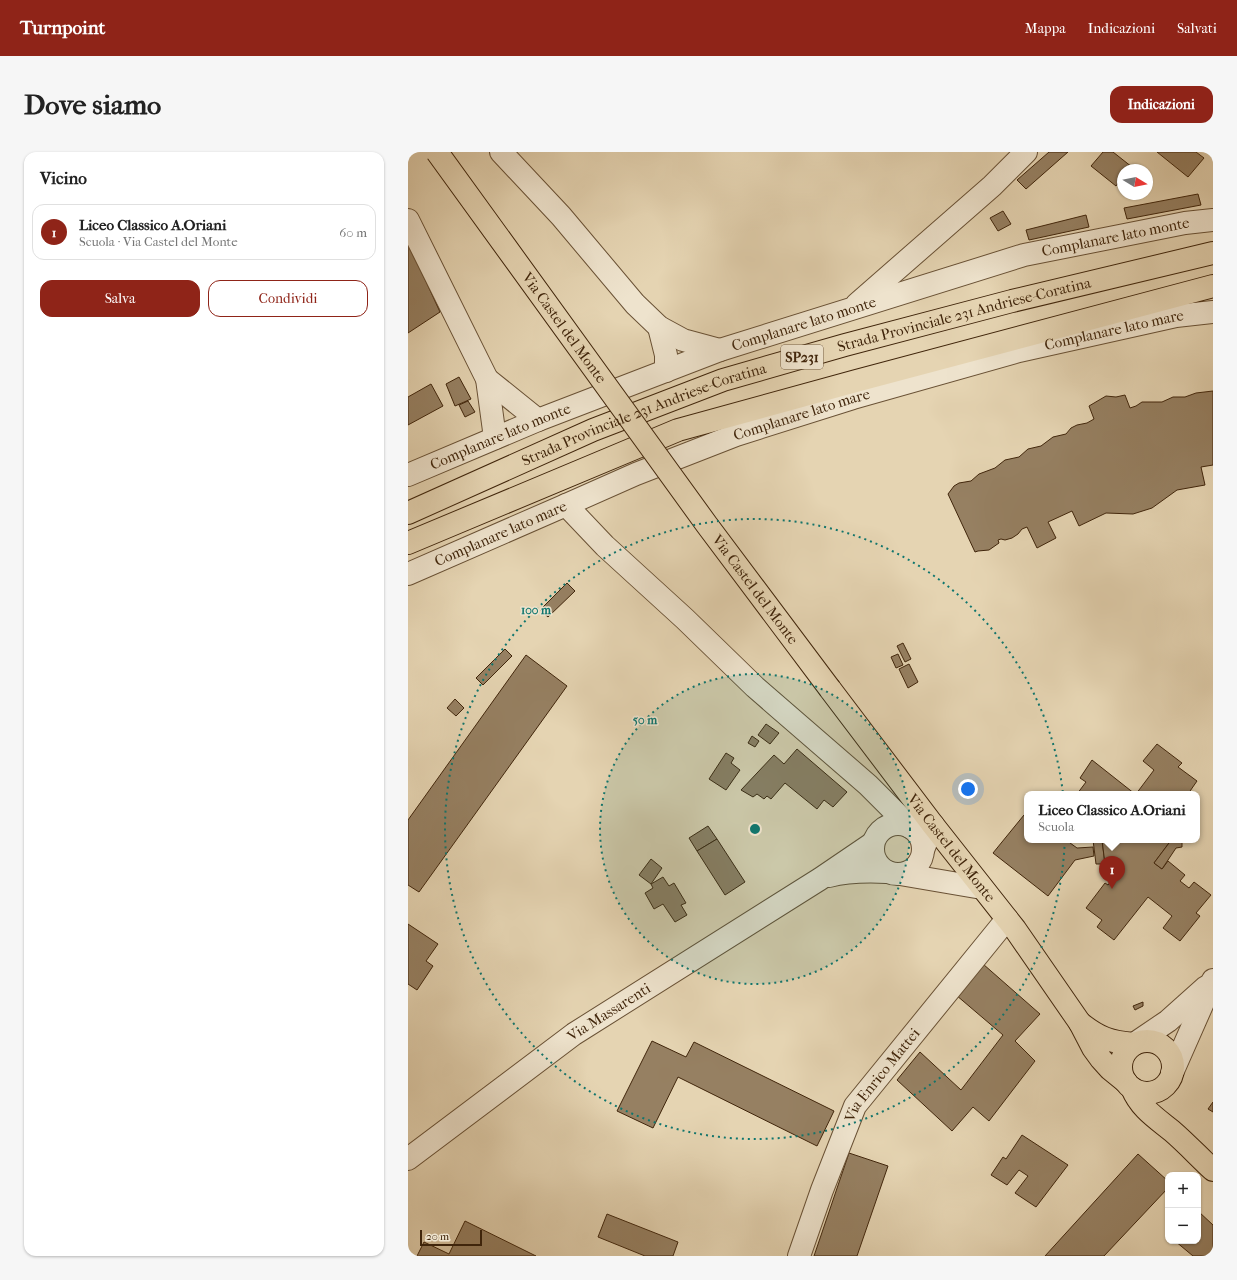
<!DOCTYPE html>
<html lang="it">
<head>
<meta charset="utf-8">
<style>
	:root { --surface:#fff; --page:#f6f6f6; --text:#222; --muted:#767676; --line:#e0e0e0; --accent:#8f2418 }
	body { margin:0; font-family:"IM FELL French Canon",serif; background:var(--page); color:var(--text) }
	.controls { position:absolute; right:12px; bottom:12px; display:grid; overflow:hidden; border-radius:8px; box-shadow:0 1px 3px #0004 }
	.controls button { width:36px; height:36px; display:grid; place-items:center; padding:0; border:0; border-bottom:1px solid var(--line); background:var(--surface); color:var(--text); font:20px sans-serif }
	.compass { position:absolute; left:709px; top:12px; width:36px; height:36px; border-radius:50%; background:var(--surface); box-shadow:0 1px 3px #0004; rotate:100deg }
	.scale { position:absolute; left:12px; bottom:10px; width:62px; box-sizing:border-box; padding-left:4px; border:2px solid #40250b; border-top:0; font-size:11px; line-height:14px; white-space:nowrap; color:#40250b; -webkit-text-stroke:3px #eee3cd; paint-order:stroke }
	.you { position:absolute; left:560px; top:637px; width:14px; height:14px; margin:-10px; border:3px solid #fff; border-radius:50%; background:#1a73e8; box-shadow:0 0 0 6px #1a73e833 }
	.badge { display:grid; place-items:center; width:26px; height:26px; border-radius:50%; background:var(--accent); color:#fff; font-size:13px; font-weight:700 }
	.pin { position:absolute; translate:-50% -33px; filter:drop-shadow(0 1px 2px #0008) }
	.pin::after { content:''; position:absolute; top:21px; width:14px; height:12px; background:inherit; clip-path:polygon(0 0,100% 0,50% 100%) }
	.popup { position:absolute; left:616px; top:639px; width:176px; height:52px; box-sizing:border-box; display:grid; place-content:center; border-radius:8px; background:var(--surface); filter:drop-shadow(0 1px 3px #0005); font-size:13px; white-space:nowrap; color:var(--muted) }
	.popup b { font-size:15px; color:var(--text) }
	.popup::after { content:''; position:absolute; left:50%; top:100%; margin-left:-8px; border:8px solid transparent; border-top-color:var(--surface) }
	.list { margin:0; padding:0; list-style:none }
	h2 { display:flex; justify-content:space-between; align-items:center; height:52px; margin:0; padding:0 16px; font-size:17px }
	h2 small { font-size:13px; font-weight:400; color:var(--muted) }
	.list li { display:grid; grid-template-columns:26px 1fr auto; gap:12px; align-items:center; box-sizing:border-box; height:56px; margin:0 8px 8px; padding:0 8px; border:1px solid var(--line); border-radius:12px }
	.list b { display:block; font-size:15px; white-space:nowrap }
	.list p { margin:0; font-size:13px; white-space:nowrap; color:var(--muted) }
	.list em { font-size:13px; font-style:normal; color:var(--muted) }
	.actions { display:flex; gap:8px; padding:12px 16px }
	.actions a { flex:1; padding:9px 0; border:1px solid var(--accent); border-radius:12px; text-align:center; font-size:14px; color:var(--accent) }
	.actions .main { background:var(--accent); color:#fff }
	.map { position:relative; flex:none; width:805px; height:1104px; overflow:hidden; border-radius:12px }
	header { display:flex; align-items:center; gap:24px; box-sizing:border-box; height:56px; padding:0 20px; background:var(--accent); color:#fff }
	header strong { font-size:19px }
	nav { display:flex; gap:22px; margin-inline-start:auto; font-size:14px }
	.intro { display:flex; align-items:center; justify-content:space-between; box-sizing:border-box; height:96px; padding:0 24px }
	h1 { margin:0; font-size:28px }
	.button { padding:10px 18px; border-radius:12px; background:var(--accent); color:#fff; font-size:14px; font-weight:700 }
	main { display:flex; gap:24px; padding:0 24px }
	aside { flex:1; background:var(--surface); border-radius:12px; box-shadow:0 1px 3px #0004 }
	.map>svg:first-child { display:block }
</style>
</head>
<body>
<header>
<strong>Turnpoint</strong>
<nav><a>Mappa</a><a>Indicazioni</a><a>Salvati</a></nav>
</header>
<div class="intro"><h1>Dove siamo</h1><a class="button">Indicazioni</a></div>
<main>
<aside>
<h2>Vicino<small></small></h2>
<ul class="list">
<li><span class="badge">1</span><div><b>Liceo Classico A.Oriani</b><p>Scuola · Via Castel del Monte</p></div><em>60 m</em></li>
</ul>
<div class="actions"><a class="main">Salva</a><a>Condividi</a></div>
</aside>
<div class="map">
<svg width="805" height="1104" viewBox="0 0 805 1104">
	<rect width="100%" height="100%" fill="#e5d4b2"/>
	<filter id="stains"><feTurbulence type="fractalNoise" baseFrequency=".005" numOctaves="4"/><feColorMatrix values="0 0 0 0 .2 0 0 0 0 .09 0 0 0 0 .02 0 0 0 .5 -.17"/></filter>
	<radialGradient id="worn" r=".72"><stop offset=".6" stop-color="#630" stop-opacity="0"/><stop offset="1" stop-color="#630" stop-opacity=".3"/></radialGradient>
	<g fill="#968062" stroke="#40250b">
		<path d="M641,0H660L618,37L609,28Z"/>
		<path d="M695,0H705L724,15L721,18H715V25L708,34L683,14Z"/>
		<path d="M749,0H788L796,6L780,25Z"/>
		<path d="M790,42L793,53L719,67L716,56Z"/>
		<path d="M595,59L603,72L590,79L582,66Z"/>
		<path d="M678,63L681,75L621,88L618,78Z"/>
		<path d="M0,90L32,160L0,181Z"/>
		<path d="M51,225L63,247L47,254L38,232Z"/>
		<path d="M23,232L35,254L0,273V245Z"/>
		<path d="M805,239V313L793,315L797,333L769,338L744,356L725,362L698,361L671,374L664,359L640,370L648,386L629,396L619,375L614,377L610,382L604,386L597,388L593,387L590,388L591,391L581,398L570,399L567,400L540,342L546,334L551,331L563,329L571,322L587,316L597,308L611,305L620,297L633,294L645,285L658,282L663,276L669,273L679,271L686,267L681,254L698,244L708,245L717,243L722,256L728,254L734,250H754L765,245H777L788,241Z"/>
		<path d="M60,249L67,260L57,265L51,253Z"/>
		<path d="M159,431L167,439L140,465L132,458Z"/>
		<path d="M495,491L503,507L497,510L489,494Z"/>
		<path d="M97,497L104,504L75,533L68,526Z"/>
		<path d="M490,502L495,513L488,516L483,505Z"/>
		<path d="M118,503L159,534L11,740L0,733V668Z"/>
		<path d="M501,512L510,530L500,536L491,517Z"/>
		<path d="M47,547L56,556L48,564L39,556Z"/>
		<path d="M358,572L371,581L362,592L350,583Z"/>
		<path d="M344,584L351,589L347,595L340,591Z"/>
		<path d="M749,592L774,611L770,615L789,629L780,642H728L746,618L735,609Z"/>
		<path d="M389,597L439,640L425,655L416,648L409,657L377,631L363,647L359,644L356,647L349,642L345,645L333,638L366,603L376,612Z"/>
		<path d="M318,601L326,606L323,611L332,618L318,638L301,627Z"/>
		<path d="M684,608L727,642H669L678,630L672,626Z"/>
		<path d="M619,662V688H658L669,696L685,695L686,704L667,708L640,744L585,701L616,663Z"/>
		<path d="M300,674L309,687L289,699L281,686Z"/>
		<path d="M309,687L337,730L317,743L289,699Z"/>
		<path d="M685,688H694L697,712H688Z"/>
		<path d="M694,688H757L761,691L746,711L754,717L760,709L777,723L772,729L781,736L786,730L803,743L788,761L792,764L772,789L755,776L764,764L740,745L706,788L689,775L694,768L678,756L697,731L700,733L709,721L697,712Z"/>
		<path d="M757,688H774V695L768,696L754,717L746,711L761,691Z"/>
		<path d="M243,707L254,716L243,732L231,723Z"/>
		<path d="M255,725L261,734L266,731L278,751L273,753L279,763L267,770L255,752L246,757L237,741L245,736L243,732Z"/>
		<path d="M0,772L30,792L18,809L25,814L9,838L0,832Z"/>
		<path d="M575,812L632,862L607,889L627,909L581,969L565,955L544,979L489,928L512,900L553,938L595,883L548,843Z"/>
		<path d="M735,850V854L727,858L725,854Z"/>
		<path d="M244,889L278,905L286,890L426,959L409,994L270,925L245,976L209,959Z"/>
		<path d="M805,950V960L800,957Z"/>
		<path d="M614,983L660,1013L628,1055L607,1041L620,1024L611,1018L599,1033L583,1023L595,1005L598,1007Z"/>
		<path d="M441,1001L480,1014L449,1104H406Z"/>
		<path d="M730,1002L760,1029V1036L696,1104H637Z"/>
		<path d="M790,1059L805,1073V1104H785L767,1089H790Z"/>
		<path d="M199,1062L270,1090L265,1104H237L190,1085Z"/>
		<path d="M57,1069L128,1104H9L16,1090L41,1102Z"/>
	</g>
	<g fill="none" stroke-linecap="round" stroke-linejoin="round">
		<defs>
			<g id="minor">
				<path d="M93,0L153,64L227,152L251,175L275,188L312,198"/>
				<path d="M0,68L79,227L87,286"/>
				<path d="M449,152L584,34L618,0"/>
				<path d="M251,175L258,203V219"/>
				<path d="M79,227L130,268"/>
				<path id="s1" d="M0,323L130,268L312,198L616,103L777,71L805,68"/>
				<path d="M158,353L197,394L277,467L347,535L460,633L502,675L525,673L515,698"/>
				<path id="s2" d="M0,422L158,353L228,322L328,283L445,246L611,199L768,164L805,160"/>
				<circle cx="490" cy="697" r="25"/>
				<path d="M492,722L574,736"/>
				<path d="M421,724C440,719 459,719 479,720"/>
				<path d="M726,892L760,869L798,835"/>
				<path d="M764,921L805,828"/>
				<path id="s3" d="M0,1007L166,882L412,727L465,691"/>
				<path id="s4" d="M391,1104L414,1038L447,954L599,767"/>
			</g>
			<g id="major">
				<path id="s5" d="M422,537L525,673L607,777L672,871L685,896L693,907L702,917L718,930"/>
				<path d="M672,871C691,886 702,890 726,892"/>
				<circle cx="739" cy="915" r="26"/>
				<path d="M724,936C732,956 748,966 764,979C778,991 791,1005 805,1018"/>
			</g>
			<g id="highway">
				<path id="s6" d="M0,361L185,278L315,228L437,193L604,149L805,101"/>
				<path d="M0,391L270,278L448,229L805,134"/>
			</g>
		</defs>
		<use href="#minor" stroke="#695135" stroke-width="24"/>
		<use href="#major" stroke="#40250b" stroke-width="24"/>
		<use href="#highway" stroke="#40250b" stroke-width="24"/>
		<use href="#minor" stroke="#eee3cd" stroke-width="22"/>
		<use href="#major" stroke="#e5d4b2" stroke-width="22"/>
		<use href="#highway" stroke="#e5d4b2" stroke-width="22"/>
		<defs>
			<g id="major-bridge">
				<path id="s7" d="M29,0L299,373L422,537"/>
			</g>
		</defs>
		<use href="#major-bridge" stroke="#40250b" stroke-width="24" stroke-linecap="butt"/>
		<use href="#major-bridge" stroke="#e5d4b2" stroke-width="22"/>
	</g>
	<circle cx="347" cy="677" r="155" fill="#0f766e" fill-opacity=".12"/>
	<g fill="none" stroke="#0f766e" stroke-width="2" stroke-dasharray="2 4">
		<circle cx="347" cy="677" r="155"/>
		<circle cx="347" cy="677" r="310"/>
	</g>
	<g text-anchor="middle" dominant-baseline="central" stroke-width="3" stroke-linejoin="round" paint-order="stroke">
		<rect fill="#eee3cd" stroke="#745e45" stroke-width="1" x="373" y="193" width="42" height="24" rx="3"/>
		<g font-size="14" font-weight="bold" fill="#40250b">
			<text x="394" y="205">SP231</text>
		</g>
		<g font-size="15" fill="#40250b" stroke="#eee3cd">
			<text stroke="none"><textPath href="#s1" startOffset="748">Complanare lato monte</textPath></text>
			<text stroke="none"><textPath href="#s6" startOffset="592">Strada Provinciale 231 Andriese-Coratina</textPath></text>
			<text stroke="none"><textPath href="#s1" startOffset="424">Complanare lato monte</textPath></text>
			<text stroke="none"><textPath href="#s7" startOffset="217">Via Castel del Monte</textPath></text>
			<text stroke="none"><textPath href="#s2" startOffset="749">Complanare lato mare</textPath></text>
			<text stroke="none"><textPath href="#s6" startOffset="256">Strada Provinciale 231 Andriese-Coratina</textPath></text>
			<text stroke="none"><textPath href="#s2" startOffset="425">Complanare lato mare</textPath></text>
			<text stroke="none"><textPath href="#s1" startOffset="100">Complanare lato monte</textPath></text>
			<text stroke="none"><textPath href="#s2" startOffset="101">Complanare lato mare</textPath></text>
			<text stroke="none"><textPath href="#s7" startOffset="541">Via Castel del Monte</textPath></text>
			<text stroke="none"><textPath href="#s5" startOffset="200">Via Castel del Monte</textPath></text>
			<text stroke="none"><textPath href="#s3" startOffset="249">Via Massarenti</textPath></text>
			<text stroke="none"><textPath href="#s4" startOffset="201">Via Enrico Mattei</textPath></text>
		</g>
	</g>
	<circle cx="347" cy="677" r="6" fill="#0f766e" stroke="#eee3cd" stroke-width="2"/>
	<g font-size="12" text-anchor="middle" font-weight="bold" fill="#0f766e" stroke="#eee3cd" stroke-width="3" stroke-linejoin="round" paint-order="stroke">
		<text x="128" y="462">100 m</text>
		<text x="237" y="572">50 m</text>
	</g>
	<rect width="100%" height="100%" filter="url(#stains)"/>
	<rect width="100%" height="100%" fill="url(#worn)"/>
</svg>
<div class="controls">
<button>+</button>
<button>−</button>
</div>
<svg class="compass" viewBox="-18 -18 36 36"><path d="M0-13l5 13h-10z" fill="#e53935"/><path d="M0 13l5-13h-10z" fill="#767676"/></svg>
<div class="scale">20 m</div>
<div class="you"></div>
<div class="pin badge" style="left:704px;top:737px">1</div>
<div class="popup"><b>Liceo Classico A.Oriani</b>Scuola</div>
</div>
</main>
</body>
</html>
